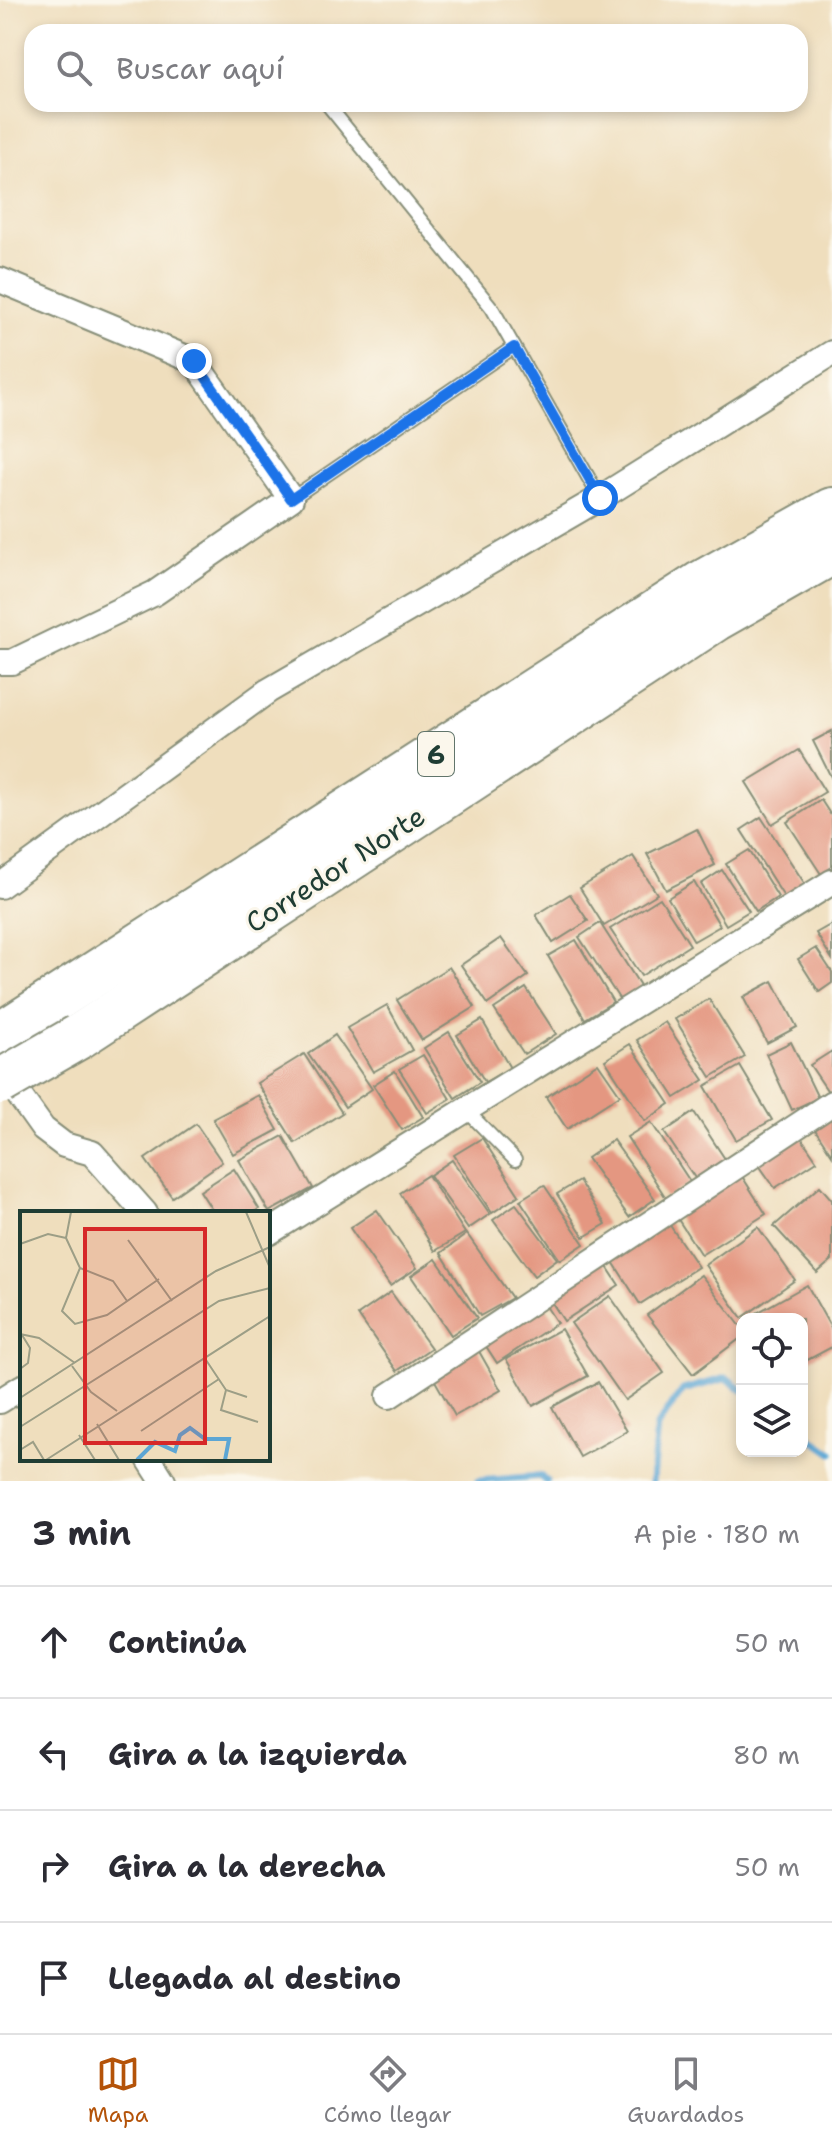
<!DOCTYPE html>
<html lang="es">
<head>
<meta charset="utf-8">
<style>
	:root { --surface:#fff; --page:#f7f7f7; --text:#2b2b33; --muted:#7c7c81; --line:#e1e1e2; --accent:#b45309 }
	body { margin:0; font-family:"Shantell Sans",sans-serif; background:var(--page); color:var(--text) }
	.controls { position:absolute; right:24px; bottom:24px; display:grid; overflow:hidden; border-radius:16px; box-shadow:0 4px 12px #0003 }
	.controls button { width:72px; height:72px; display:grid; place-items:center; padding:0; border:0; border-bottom:2px solid var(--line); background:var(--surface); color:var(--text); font:40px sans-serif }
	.stop { position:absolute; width:24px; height:24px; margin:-18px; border:6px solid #1a73e8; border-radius:50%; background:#fff }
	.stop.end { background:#1a73e8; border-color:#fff; box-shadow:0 2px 8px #0008 }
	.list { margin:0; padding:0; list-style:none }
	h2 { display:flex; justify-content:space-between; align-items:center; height:104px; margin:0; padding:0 32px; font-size:34px }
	h2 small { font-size:26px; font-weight:400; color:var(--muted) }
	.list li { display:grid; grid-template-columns:52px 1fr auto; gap:24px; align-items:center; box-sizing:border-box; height:112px; padding:0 32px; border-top:2px solid var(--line) }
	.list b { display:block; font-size:30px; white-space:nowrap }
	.list em { font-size:26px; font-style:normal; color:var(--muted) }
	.icon { flex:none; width:44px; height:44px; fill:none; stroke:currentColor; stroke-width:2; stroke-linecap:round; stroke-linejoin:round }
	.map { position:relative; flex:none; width:832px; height:1481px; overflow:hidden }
	.search { position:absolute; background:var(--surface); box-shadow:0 4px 12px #0003; left:24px; right:24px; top:24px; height:88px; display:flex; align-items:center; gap:20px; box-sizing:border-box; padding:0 28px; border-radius:24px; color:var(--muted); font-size:30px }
	.sheet { height:552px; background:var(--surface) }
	nav { display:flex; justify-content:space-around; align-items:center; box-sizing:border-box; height:112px; border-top:2px solid var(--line); background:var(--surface); font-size:22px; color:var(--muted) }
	nav a { display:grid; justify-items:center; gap:4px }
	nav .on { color:var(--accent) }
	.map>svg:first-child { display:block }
</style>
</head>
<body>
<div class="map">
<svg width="832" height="1481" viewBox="0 0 832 1481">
	<rect width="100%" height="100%" fill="#fbf7ec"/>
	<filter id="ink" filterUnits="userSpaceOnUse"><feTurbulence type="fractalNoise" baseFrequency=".0125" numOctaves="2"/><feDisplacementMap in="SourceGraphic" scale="16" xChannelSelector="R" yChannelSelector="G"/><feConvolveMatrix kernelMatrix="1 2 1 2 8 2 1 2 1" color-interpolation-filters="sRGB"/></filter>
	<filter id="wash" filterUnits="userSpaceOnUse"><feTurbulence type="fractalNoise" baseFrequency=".006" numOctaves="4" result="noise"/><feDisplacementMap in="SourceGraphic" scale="32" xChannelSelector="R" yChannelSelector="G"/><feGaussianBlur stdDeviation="1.8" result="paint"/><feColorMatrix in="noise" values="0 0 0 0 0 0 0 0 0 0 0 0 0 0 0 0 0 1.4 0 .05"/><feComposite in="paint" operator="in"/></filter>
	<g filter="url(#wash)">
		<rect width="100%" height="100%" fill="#efdebd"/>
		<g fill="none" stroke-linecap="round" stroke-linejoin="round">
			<g stroke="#5ca6d4" stroke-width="7">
				<path d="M802,1432L832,1453"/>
				<path d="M478,1481L540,1476L546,1481"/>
				<path d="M652,1481L657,1426L683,1390L727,1378L742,1390"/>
			</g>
		</g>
		<g id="blocks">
			<g fill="#e49781">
				<path d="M832,731V779L813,741Z"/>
				<path d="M799,750L825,792L772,824L746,782Z"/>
				<path d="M821,800L832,817V867L821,874L787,822Z"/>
				<path d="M761,817L805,884L784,897L741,830Z"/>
				<path d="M697,829L715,865L666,890L647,854Z"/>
				<path d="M749,850L778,897L756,911L726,864Z"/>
				<path d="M633,856L657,894L604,926L580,888Z"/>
				<path d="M722,870L749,911L726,925L701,884Z"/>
				<path d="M694,882L720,926L694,941L668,898Z"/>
				<path d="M570,894L588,921L553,943L536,915Z"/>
				<path d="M660,898L690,945L641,976L610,929Z"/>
				<path d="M600,923L641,987L620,1000L579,937Z"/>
				<path d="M832,924V959L816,933Z"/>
				<path d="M501,938L528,976L488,1004L461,965Z"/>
				<path d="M576,940L613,1002L585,1019L548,956Z"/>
				<path d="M816,948L832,972V983L819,992L798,959Z"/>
				<path d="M449,967L475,1007L422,1040L397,1000Z"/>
				<path d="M773,981L797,1027L767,1043L743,997Z"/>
				<path d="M526,988L556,1034L524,1054L494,1009Z"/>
				<path d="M709,999L745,1057L711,1077L675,1019Z"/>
				<path d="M387,1005L412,1050L373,1072L347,1028Z"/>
				<path d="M482,1020L510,1068L485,1082L457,1035Z"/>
				<path d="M665,1022L704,1080L675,1098L637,1040Z"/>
				<path d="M449,1032L480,1082L455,1098L424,1048Z"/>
				<path d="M335,1035L372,1089L345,1107L308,1054Z"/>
				<path d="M791,1042L818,1098L792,1110L766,1054Z"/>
				<path d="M630,1044L670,1104L645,1121L605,1060Z"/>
				<path d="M832,1051V1091L829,1093L810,1065Z"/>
				<path d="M304,1054L342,1113L295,1143L257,1083Z"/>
				<path d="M423,1055L450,1099L427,1113L399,1069Z"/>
				<path d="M598,1063L620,1095L567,1129L546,1097Z"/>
				<path d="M740,1066L772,1120L736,1140L705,1086Z"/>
				<path d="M395,1071L423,1117L402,1130L373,1085Z"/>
				<path d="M258,1095L278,1130L233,1154L213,1119Z"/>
				<path d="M832,1108V1155L810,1122Z"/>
				<path d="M694,1112L731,1168L701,1187L664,1132Z"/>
				<path d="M651,1122L691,1183L666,1198L627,1137Z"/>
				<path d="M196,1124L222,1162L172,1197L145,1159Z"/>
				<path d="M796,1130L817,1161L775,1188L754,1158Z"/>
				<path d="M283,1136L313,1188L269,1212L239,1160Z"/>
				<path d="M482,1138L519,1195L492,1213L454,1155Z"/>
				<path d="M613,1140L655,1199L629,1217L587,1158Z"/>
				<path d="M452,1160L490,1214L468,1229L430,1175Z"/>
				<path d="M234,1169L259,1209L252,1213H214L200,1191Z"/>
				<path d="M738,1170L766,1214L701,1255L672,1210Z"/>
				<path d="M428,1175L465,1233L435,1251L400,1193Z"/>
				<path d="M579,1181L606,1224L584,1237L557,1194Z"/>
				<path d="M544,1185L584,1244L560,1260L520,1200Z"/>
				<path d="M820,1186L832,1200V1260L817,1273L774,1226Z"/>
				<path d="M516,1204L557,1259L534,1276L493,1220Z"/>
				<path d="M377,1210L417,1268L390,1286L350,1228Z"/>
				<path d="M665,1218L698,1267L640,1304L608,1254Z"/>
				<path d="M758,1227L795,1280L742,1318L705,1265Z"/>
				<path d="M467,1234L512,1298L480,1316L441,1253Z"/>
				<path d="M436,1259L477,1318L451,1335L411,1276Z"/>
				<path d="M602,1259L619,1285L564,1321L547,1295Z"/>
				<path d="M701,1275L742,1328V1337L693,1374L647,1315Z"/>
				<path d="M807,1285L832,1330V1347L802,1363V1319H746Z"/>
				<path d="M391,1292L431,1348L397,1371L358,1315Z"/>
				<path d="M610,1296L664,1373L625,1400L571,1323Z"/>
				<path d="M542,1300L557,1323L497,1363L482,1340Z"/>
				<path d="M561,1329L588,1376L533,1406L506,1359Z"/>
				<path d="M476,1346L501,1390L455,1416L430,1372Z"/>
				<path d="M598,1382L627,1431L580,1457L552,1407Z"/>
			</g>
		</g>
	</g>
	<g filter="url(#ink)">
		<use href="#blocks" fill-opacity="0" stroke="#878e78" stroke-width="2"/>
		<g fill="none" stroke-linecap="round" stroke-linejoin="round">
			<defs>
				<g id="service">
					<path d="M327,104L492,308L600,498"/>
					<path d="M291,499L514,347"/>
					<path d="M466,1110L515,1160"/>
				</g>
				<g id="minor">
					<path d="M0,280L194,361L291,499L155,593L12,662H0"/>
					<path d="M0,886L268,691L600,498L832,353"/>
					<path d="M1,1070L43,1129L64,1145L92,1153L145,1213"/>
					<path d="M268,1233L832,882"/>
					<path d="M389,1396L832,1103"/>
					<path d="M0,1401L22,1387"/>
					<path d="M149,1459L163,1481"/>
				</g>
				<g id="motorway">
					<path d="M0,1035L700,584L832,510"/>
					<path d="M78,1037L715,619L832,552"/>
				</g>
			</defs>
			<use href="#service" stroke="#878e78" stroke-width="16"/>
			<use href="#minor" stroke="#878e78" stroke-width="28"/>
			<use href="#motorway" stroke="#878e78" stroke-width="48"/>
			<use href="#service" stroke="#fff" stroke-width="12"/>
			<use href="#minor" stroke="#fff" stroke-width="24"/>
			<use href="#motorway" stroke="#fff" stroke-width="44"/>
			<defs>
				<path id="motorway-bridge" d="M0,1082L78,1037"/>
			</defs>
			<use href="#motorway-bridge" stroke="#878e78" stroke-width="48" stroke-linecap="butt"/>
			<use href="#motorway-bridge" stroke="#fff" stroke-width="44"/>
		</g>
	</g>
	<g fill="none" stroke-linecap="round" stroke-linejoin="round" filter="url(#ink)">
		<path stroke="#1a73e8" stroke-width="10" d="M194,361L291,499L514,347L600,498"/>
	</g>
	<g text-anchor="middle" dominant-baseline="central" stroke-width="6" stroke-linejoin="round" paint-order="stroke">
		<rect fill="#fbf7ec" stroke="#61756b" stroke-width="2" x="418" y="732" width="36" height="44" rx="6"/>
		<g font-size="26" font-weight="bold" fill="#1f3d34">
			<text x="436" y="754">6</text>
		</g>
		<g font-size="28" fill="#1f3d34" stroke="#fbf7ec">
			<text transform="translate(335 869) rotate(-33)">Corredor Norte</text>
		</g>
	</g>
	<g transform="translate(20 1211)">
		<rect width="250" height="250" fill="#efdebd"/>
		<path fill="none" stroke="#5ca6d4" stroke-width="4" d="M117,249L135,231L155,240L160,224L170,217L185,228H209L205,249"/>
		<path fill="none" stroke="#9c9e86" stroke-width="2" d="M51,1L46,27L60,57L42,100L55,113L87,104L139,68M226,1L250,57M108,29L152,90M0,33L28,23L46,27M60,57L93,70L107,90M0,123L19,127L55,152M184,146L206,179L227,186M52,155L71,181L97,200M0,158L8,152L10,137L2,124M206,179L201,199L238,211M0,187L196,60L250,36M77,213L99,249M0,216L199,90L250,77M121,220L199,168M59,224L75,249M0,239L13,231L24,249M26,249L250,105"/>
		<path fill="#d62828" fill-opacity="0.15" stroke="#d62828" stroke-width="4" d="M65,18H185V232H65Z"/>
		<rect width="250" height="250" fill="none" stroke="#1f3d34" stroke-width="4"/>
	</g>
</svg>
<div class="controls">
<button><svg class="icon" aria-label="locate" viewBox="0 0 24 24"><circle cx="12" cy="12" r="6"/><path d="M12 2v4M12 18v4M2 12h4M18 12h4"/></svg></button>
<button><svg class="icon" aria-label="layers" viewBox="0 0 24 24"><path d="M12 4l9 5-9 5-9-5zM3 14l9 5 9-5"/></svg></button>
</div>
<div class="stop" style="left:600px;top:498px"></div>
<div class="stop end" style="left:194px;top:361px"></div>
<div class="search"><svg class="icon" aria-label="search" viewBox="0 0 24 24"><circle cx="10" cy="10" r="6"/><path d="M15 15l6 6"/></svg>Buscar aquí</div>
</div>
<section class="sheet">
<h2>3 min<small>A pie · 180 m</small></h2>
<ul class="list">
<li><svg class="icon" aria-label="ahead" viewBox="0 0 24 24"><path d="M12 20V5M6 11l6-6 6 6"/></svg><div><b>Continúa</b></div><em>50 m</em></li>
<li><svg class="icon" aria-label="left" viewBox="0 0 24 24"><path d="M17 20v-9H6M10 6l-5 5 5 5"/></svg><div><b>Gira a la izquierda</b></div><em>80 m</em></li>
<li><svg class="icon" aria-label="right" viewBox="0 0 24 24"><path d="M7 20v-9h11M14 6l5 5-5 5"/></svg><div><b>Gira a la derecha</b></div><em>50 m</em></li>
<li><svg class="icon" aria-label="arrive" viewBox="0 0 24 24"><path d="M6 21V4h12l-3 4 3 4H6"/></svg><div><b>Llegada al destino</b></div></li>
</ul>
</section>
<nav>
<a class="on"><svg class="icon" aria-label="map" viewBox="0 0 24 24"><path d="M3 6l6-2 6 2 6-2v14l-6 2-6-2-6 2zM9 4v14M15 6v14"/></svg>Mapa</a>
<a><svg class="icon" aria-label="directions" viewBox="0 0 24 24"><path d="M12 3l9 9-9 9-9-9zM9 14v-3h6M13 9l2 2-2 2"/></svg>Cómo llegar</a>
<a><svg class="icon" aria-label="saved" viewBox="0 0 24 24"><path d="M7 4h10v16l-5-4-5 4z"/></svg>Guardados</a>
</nav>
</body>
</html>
